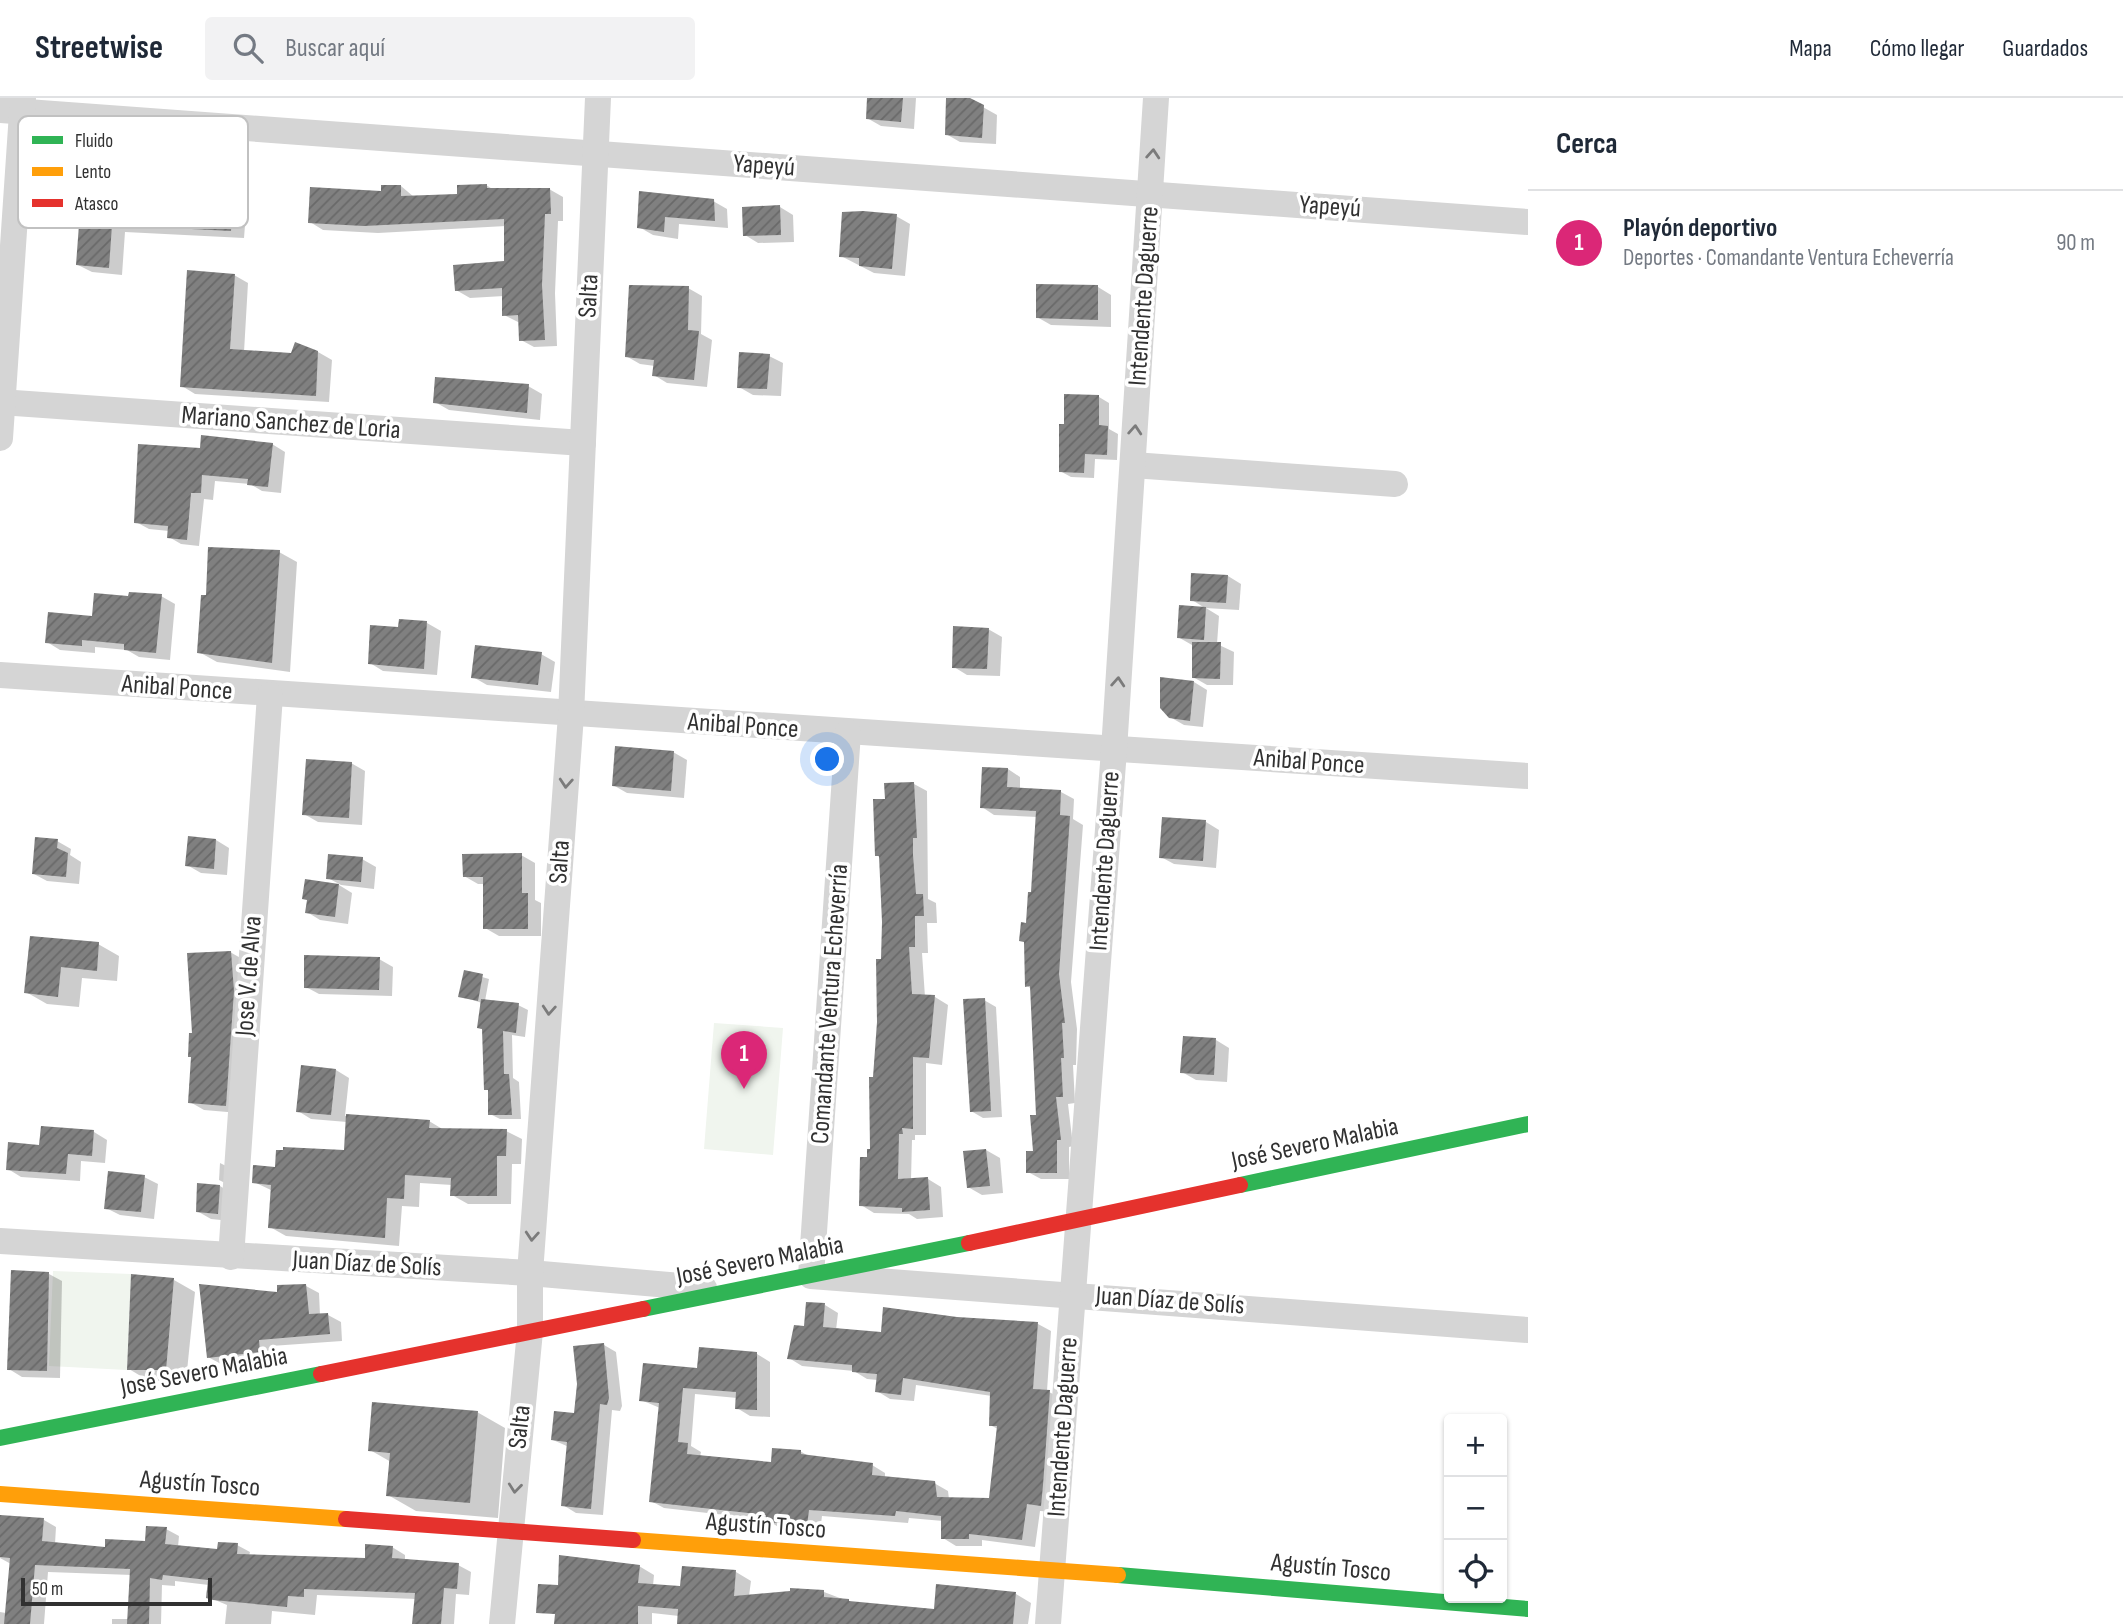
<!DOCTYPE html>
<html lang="es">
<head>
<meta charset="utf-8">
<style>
	:root { --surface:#fff; --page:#f2f2f3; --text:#1f2937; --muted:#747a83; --line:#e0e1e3; --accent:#db2777 }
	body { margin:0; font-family:"Sofia Sans Condensed",sans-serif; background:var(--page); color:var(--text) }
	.controls { position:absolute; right:21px; bottom:21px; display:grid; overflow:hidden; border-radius:7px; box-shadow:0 2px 5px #0004 }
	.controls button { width:63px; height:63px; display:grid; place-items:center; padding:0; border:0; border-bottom:2px solid var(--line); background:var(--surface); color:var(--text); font:35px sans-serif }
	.scale { position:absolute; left:21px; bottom:18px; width:191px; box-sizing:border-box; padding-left:7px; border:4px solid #313131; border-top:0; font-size:19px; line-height:24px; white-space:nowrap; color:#313131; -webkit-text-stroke:5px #fff; paint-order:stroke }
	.you { position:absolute; left:828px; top:662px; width:24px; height:24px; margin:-18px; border:5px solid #fff; border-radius:50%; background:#1a73e8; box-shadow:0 0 0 10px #1a73e833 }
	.badge { display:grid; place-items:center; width:46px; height:46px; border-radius:50%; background:var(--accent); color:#fff; font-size:23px; font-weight:700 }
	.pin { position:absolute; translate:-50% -58px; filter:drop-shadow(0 2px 4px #0008) }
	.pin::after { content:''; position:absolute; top:37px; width:24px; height:21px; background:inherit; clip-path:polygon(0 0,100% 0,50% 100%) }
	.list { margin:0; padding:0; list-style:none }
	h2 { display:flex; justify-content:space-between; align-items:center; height:91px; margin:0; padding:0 28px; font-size:30px }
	h2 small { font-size:23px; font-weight:400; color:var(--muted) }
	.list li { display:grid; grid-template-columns:46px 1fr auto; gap:21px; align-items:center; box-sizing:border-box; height:105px; padding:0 28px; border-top:2px solid var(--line) }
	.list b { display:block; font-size:26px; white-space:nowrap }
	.list p { margin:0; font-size:23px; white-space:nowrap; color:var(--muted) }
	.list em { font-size:23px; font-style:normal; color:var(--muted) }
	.icon { flex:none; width:38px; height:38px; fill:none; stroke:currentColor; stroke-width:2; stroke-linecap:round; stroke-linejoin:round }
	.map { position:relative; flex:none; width:1528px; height:1526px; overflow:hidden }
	header { display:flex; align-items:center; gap:42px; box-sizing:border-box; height:98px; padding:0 35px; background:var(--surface); border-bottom:2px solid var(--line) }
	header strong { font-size:33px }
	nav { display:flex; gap:38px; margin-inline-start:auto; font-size:24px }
	.search { width:490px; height:63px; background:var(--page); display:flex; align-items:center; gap:18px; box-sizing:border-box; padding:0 24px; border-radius:7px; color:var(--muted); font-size:26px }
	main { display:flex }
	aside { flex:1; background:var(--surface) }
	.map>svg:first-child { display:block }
</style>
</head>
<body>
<header>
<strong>Streetwise</strong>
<div class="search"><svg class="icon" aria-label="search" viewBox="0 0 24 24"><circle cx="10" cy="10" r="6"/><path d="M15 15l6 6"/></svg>Buscar aquí</div>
<nav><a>Mapa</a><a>Cómo llegar</a><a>Guardados</a></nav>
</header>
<main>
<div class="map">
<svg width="1528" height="1526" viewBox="0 0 1528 1526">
	<defs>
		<pattern id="building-hatch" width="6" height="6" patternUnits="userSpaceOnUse" patternTransform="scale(1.75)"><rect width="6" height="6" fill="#808080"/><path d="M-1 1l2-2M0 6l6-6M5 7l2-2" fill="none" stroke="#696969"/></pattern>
	</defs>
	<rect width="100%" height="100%" fill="#fff"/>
	<g fill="#f0f5ee">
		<path d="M714,925L783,930L773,1057L704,1051Z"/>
		<path d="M53,1173L131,1176L127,1272L49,1268Z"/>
	</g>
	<g fill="#0003">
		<path d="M869,0H916L914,31L881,28L867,20Z"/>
		<path d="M948,0H967L997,17L996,46L960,44L946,36Z"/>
		<path d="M155,71L164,76L234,81L248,89L244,140L125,134L122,177L92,174L78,167L133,78Z"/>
		<path d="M486,87L494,92L549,91L563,99V123H558L555,195L557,248L534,249L521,242L520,225L504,217V198L470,200L456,192L506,165V128L378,135L323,132L310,124L401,88L414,99L459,98Z"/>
		<path d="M641,95L713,103L727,111L728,130L679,126L678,141L653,137L639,129Z"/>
		<path d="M780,109L793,117L794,144L758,145L745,137Z"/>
		<path d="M896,118L910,126L905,178L874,175L841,158Z"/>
		<path d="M234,177L248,185L244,254L292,257L318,254L332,262L329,304L195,296L182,288Z"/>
		<path d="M1098,189L1111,197V229L1051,227L1037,219Z"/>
		<path d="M688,190L702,198L701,236L712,242L707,289L667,285L654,277L655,268L640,266L626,258Z"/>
		<path d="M769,258L783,265L781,298L753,297L739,289Z"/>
		<path d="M528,288L542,296L540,322L449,312L435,304Z"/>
		<path d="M1099,299L1109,305V331L1118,336L1117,362L1095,361L1094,380L1071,379L1060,373L1066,328Z"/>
		<path d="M272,346L285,354L281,395L262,393L250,386L215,383L213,402L204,401L199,448L181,446L169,439V433L149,431L136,424L202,352Z"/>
		<path d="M279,454L297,464L290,574L217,564L199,554Z"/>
		<path d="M1228,478L1241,486L1239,512L1205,510L1192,502Z"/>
		<path d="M161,498L175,506L170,562L139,559L127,552L95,549V555L60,552L47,544L130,500Z"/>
		<path d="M1206,510L1219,518L1217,546L1234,554L1233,587H1207L1193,579L1192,547L1178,539Z"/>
		<path d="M401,523L427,525L441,533L437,577L383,573L370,565L400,531Z"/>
		<path d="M988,531L1002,539L1000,578L967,577L954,569Z"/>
		<path d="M541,556L555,564L551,594L487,587L473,579Z"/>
		<path d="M1194,584L1207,592L1203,629L1184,627L1170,619Z"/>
		<path d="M673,654L687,662L684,700L627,695L613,687Z"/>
		<path d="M351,665L365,673L362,727L318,724L304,716Z"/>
		<path d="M1008,671L1020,679V691L1061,694L1074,701L1073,721L1083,727L1071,884L1077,931L1076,967H1073L1075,1005L1068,1006L1073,1048L1069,1049V1081H1041L1028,1074L1035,1055L1038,1018L1032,891L1027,888V826L1033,796L1037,719L994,717L982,709Z"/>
		<path d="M914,686L927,693L928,801L936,805L937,825H927L928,855H922L925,899H935L948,907L942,967L926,965V1037H915V1042H912L911,1082L928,1081L941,1089L943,1119L917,1121L909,1116L874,1115L861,1107L872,1053L883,862L881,760L876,757L887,702Z"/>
		<path d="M1206,724L1219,732L1216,770L1174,766L1161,759Z"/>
		<path d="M190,740L216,742L229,750L227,777L201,775L187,767Z"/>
		<path d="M57,743L71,751L70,757L81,764L79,786L47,783L34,776Z"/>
		<path d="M521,757L535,765V802L541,805V838H499L485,830V786H478L464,778Z"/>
		<path d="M362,761L376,769L374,791L341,787L328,780Z"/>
		<path d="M339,787L352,795L348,826L320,822L307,814Z"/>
		<path d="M31,840L98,846L119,858L117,883L82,880L79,909L47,906L26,894Z"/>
		<path d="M230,854L244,862L239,1015L204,1012L190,1004L193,897Z"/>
		<path d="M379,861L393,869L392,898L319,896L306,889Z"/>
		<path d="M465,874L489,881L485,903L518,907L528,912L525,939L512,937L513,980L519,984L521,1021H500L490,1016V993L486,991L484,932L479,930L482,905L460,898Z"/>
		<path d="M984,902L996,909L1002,1019L983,1020L971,1013Z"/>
		<path d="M1216,942L1229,950L1227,984L1196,982L1182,974Z"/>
		<path d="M336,972L349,980L345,1018L429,1023L444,1032L506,1033L522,1041L521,1066H512L511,1106H468L452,1097V1087L420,1085L419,1109L402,1108L399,1148L286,1138L270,1129L273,1093L254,1084L277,1071L345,1054L347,1024L311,1021L298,1013Z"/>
		<path d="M94,1034L107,1042L105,1065L81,1063L80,1083L21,1079L8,1071L41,1049Z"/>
		<path d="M986,1052L1000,1060L1003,1095L982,1097L968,1089Z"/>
		<path d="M220,1065L228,1069L225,1085L219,1082Z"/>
		<path d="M144,1079L158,1086L154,1121L120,1117L106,1110Z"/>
		<path d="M220,1088L233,1096L231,1123L211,1121L197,1113Z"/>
		<path d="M49,1176L62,1183L60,1280L22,1279L9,1271Z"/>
		<path d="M174,1182L195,1194L186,1283H149L129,1271Z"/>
		<path d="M306,1188L319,1195L320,1217H328L341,1224L342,1243L271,1248L272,1260L221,1266L208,1259L279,1196Z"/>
		<path d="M825,1207L838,1215L836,1232L883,1236L956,1220L1038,1226L1051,1233L1047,1293L1063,1301L1054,1414L1040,1413L1035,1449L982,1442V1448H956L943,1440V1423L909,1420L908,1425L822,1418L820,1434L781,1431L768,1422L664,1410L651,1403L660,1310L641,1302L699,1272L757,1256L770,1264V1319L750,1318L737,1310V1300L695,1296L691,1348L701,1354L700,1359L773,1366L800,1353L810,1359L872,1367L885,1375V1380L934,1385L948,1393L949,1401L991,1402L998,1331L990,1327L992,1298L916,1287L914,1303L890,1301L877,1293L878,1282L867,1281L854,1273L802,1268L789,1260L805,1230Z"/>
		<path d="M604,1247L616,1254L622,1308L620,1313L612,1312L603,1417L576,1415L563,1407L569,1349L553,1342L575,1317Z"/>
		<path d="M477,1314L505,1330L498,1420L416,1413L388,1397L391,1364L370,1352Z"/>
		<path d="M0,1419L44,1422L56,1429L55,1446L107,1450L147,1444L166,1431L179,1438L178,1449L219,1453L237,1447L250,1454L249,1458L366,1462L392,1449L405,1457V1462L458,1467L471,1474L469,1497L456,1496L454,1526H415L416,1501L317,1497L315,1517L272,1513L271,1526H225L227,1507L208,1499L209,1487L175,1483V1488L162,1487L161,1526H112V1521H129L132,1477L48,1474L44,1526H0V1514L6,1515L11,1466L0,1460Z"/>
		<path d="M639,1468L654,1477L653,1488L682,1490L683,1469L736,1474L751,1483L749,1498L824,1494L853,1505L935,1512L1016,1496L1031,1505L1028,1526H679V1518L652,1515V1526H596Z"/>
	</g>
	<g fill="url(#building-hatch)">
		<path d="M867,0H903L901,24L866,21Z"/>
		<path d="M946,0H970L984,7L982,40L945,37Z"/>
		<path d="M132,68L155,69V74L235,80L231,133L112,127L109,170L76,167L83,73L132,76Z"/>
		<path d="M487,86V90H550L551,116H545L542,187L545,242L519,243L518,217L502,218V190L455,193L453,167L504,163V121L364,128L308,125L310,89L381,93V87H401V98L457,96V87Z"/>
		<path d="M639,93L714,101L715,123L665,119L664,134L637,130Z"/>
		<path d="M780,107L781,137L743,138L742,109Z"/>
		<path d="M863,113L897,116L892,171L859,168V160L839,159L842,114Z"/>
		<path d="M187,172L235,176L230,251L291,255L295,244L318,253L316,298L180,289Z"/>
		<path d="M1036,186L1098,187V222L1036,220Z"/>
		<path d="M629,187L689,188L688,232L699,233L694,282L652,278L654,262L625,259Z"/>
		<path d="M739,254L770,256L767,291L737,290Z"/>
		<path d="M435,279L529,286L527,315L433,305Z"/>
		<path d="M1064,296L1099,297V327L1108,328L1107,357L1085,356L1084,375L1059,374V326H1064Z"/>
		<path d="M201,337L273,345L268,389L247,387L248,381L202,377L201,395H191L187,442L167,440L168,428L134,425L138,346L200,350Z"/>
		<path d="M208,449L280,452L272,565L197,555L201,497H206Z"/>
		<path d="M1191,475L1228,477L1226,505L1190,503Z"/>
		<path d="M129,494L162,496L156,555L124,552V546L82,542V548L45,545L48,514L92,518L94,495L128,498Z"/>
		<path d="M1179,507L1206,509L1204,542L1177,540Z"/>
		<path d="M399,521L427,523L424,571L368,566L370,527L398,529Z"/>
		<path d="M953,528L989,530L987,571L952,570Z"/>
		<path d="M1192,544H1221L1220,581L1192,580Z"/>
		<path d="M475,547L542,554L538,587L471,580Z"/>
		<path d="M1160,579L1194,583L1190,623L1169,620L1160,610Z"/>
		<path d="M615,648L674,653L671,693L612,688Z"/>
		<path d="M306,661L352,664L349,720L302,717Z"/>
		<path d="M982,669L1008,670L1007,689L1061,692L1060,717L1070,718L1059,876L1065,925H1062L1064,960H1061L1063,999H1056L1061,1042H1057V1075H1026V1053H1033L1030,1017H1036L1030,888L1025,889L1024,844L1019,843L1021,824L1026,825L1028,794H1031L1036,713L980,710Z"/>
		<path d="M914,684L917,740H913V757L916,796H923L924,818H915V849H909L912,896L935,897L929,960L913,959V1031L902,1030L903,1036H899L898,1081L928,1079L930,1112L902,1114V1110L859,1108L860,1059H867V1051H870L869,979H873L877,924L876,861H881L882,824L879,758H875L873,701H885L884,685Z"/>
		<path d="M1162,719L1206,722L1203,763L1159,760Z"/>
		<path d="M188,738L216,741L214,771L185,768Z"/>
		<path d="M35,739L58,741L57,750L68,755L66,779L32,776Z"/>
		<path d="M522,755V795H528V831H483V779H463L462,756Z"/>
		<path d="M328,756L363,759L361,784L326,781Z"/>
		<path d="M305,781L339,786L335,819L305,815L307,802L302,801Z"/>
		<path d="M30,838L99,844L97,873L61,869L58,899L24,895Z"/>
		<path d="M231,853L234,893L226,1008L188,1005L191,959H188L189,935H192L187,855Z"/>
		<path d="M304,857L380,859L379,892L304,890Z"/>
		<path d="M464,872L483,876L478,903L458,899Z"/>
		<path d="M985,900L991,1013L970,1014L963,901Z"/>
		<path d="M481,901L519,905L516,935L503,933L504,976H509L512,1017H488V992H484L482,931L477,930Z"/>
		<path d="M1183,938L1216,940L1214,977L1180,975Z"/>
		<path d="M301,967L336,971L331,1017L296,1014Z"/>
		<path d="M346,1016L430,1022L429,1030L507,1031L506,1058H497V1098H450L451,1080L405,1077L404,1101L387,1100L385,1140L268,1130L271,1087L252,1085L253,1067L275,1069L276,1052H283V1049L344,1052Z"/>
		<path d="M41,1028L94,1032L92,1058L68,1056L66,1076L6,1072L8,1044L39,1047Z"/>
		<path d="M986,1051L990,1088L967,1090L963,1053Z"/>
		<path d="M108,1073L145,1077L141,1114L104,1111Z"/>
		<path d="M197,1085L220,1087L218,1116L196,1114Z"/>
		<path d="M11,1172L49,1174L47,1273L7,1272Z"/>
		<path d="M131,1176L174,1180L166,1272H127Z"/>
		<path d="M199,1186L277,1194V1187L306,1186L309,1216L328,1215L330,1236L259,1242L260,1254L207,1260Z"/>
		<path d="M806,1204L825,1205L823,1229L881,1234L883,1209L957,1219L1038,1224L1033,1291L1050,1292L1043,1387L1041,1408L1027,1406L1022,1442L969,1436V1441H941V1418L896,1413L895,1418L809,1412L807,1428L766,1424V1417L649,1404L659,1305L639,1303L643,1265L697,1270L699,1249L757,1254V1312L735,1311L736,1294L683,1290L678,1344L688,1345L687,1356L771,1364L772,1350L801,1352V1356L873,1365L872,1377L935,1383L937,1399L989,1400L997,1328H989L990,1294L903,1280L901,1297L875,1294L877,1276L852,1274V1267L787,1261L794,1227L804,1228Z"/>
		<path d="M604,1245L609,1300L607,1307L600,1306L591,1411L561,1408L567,1344L551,1342L554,1313L574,1315L577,1286L573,1248Z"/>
		<path d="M372,1304L478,1313L470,1405L386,1398L390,1355L368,1353Z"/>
		<path d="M0,1417L44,1420L42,1443L105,1449V1441L145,1443L146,1428L167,1429L165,1446L217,1451L218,1444L238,1445L237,1456L365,1460V1446L393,1448L392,1460L459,1465L457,1491L444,1490L441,1526H412L415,1495L304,1491V1499L288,1498L287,1509L213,1502L206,1500L208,1482L163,1477L162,1482L150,1480L149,1526H127L130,1471L35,1467L30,1526H4L10,1460L0,1459Z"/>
		<path d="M559,1457L640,1467L638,1485L680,1488L682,1468L736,1472L734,1498L790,1493V1490L824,1492V1499L849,1501V1503L934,1511L936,1486L1016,1494L1013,1526H677L678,1511L638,1508V1526H554L555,1516L536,1515L538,1486L558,1487Z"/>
	</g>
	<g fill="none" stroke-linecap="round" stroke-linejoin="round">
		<g stroke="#d5d5d5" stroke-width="26">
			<path d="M0,12L1528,124"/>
			<path d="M0,304L583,345"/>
			<path d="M0,340L23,0"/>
			<path d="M1133,367L1395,386"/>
			<path d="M0,577L1528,678"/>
			<path d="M848,634L811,1178L1528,1232"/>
			<path d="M0,1143L530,1175L704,1190"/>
			<path d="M231,1159L270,597"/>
			<path d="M502,1526L530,1233V1175L571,617L598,0"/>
			<path d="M1048,1526L1114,652L1156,0"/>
		</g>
		<g stroke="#30b455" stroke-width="16">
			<path d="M1240,1087L1528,1026"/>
			<path d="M643,1211L969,1145"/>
			<path d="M0,1340L321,1276"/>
			<path d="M1118,1477L1528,1511"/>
		</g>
		<g stroke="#ff9f0a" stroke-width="16">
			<path d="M0,1396L346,1421"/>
			<path d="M633,1442L1118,1477"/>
		</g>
		<g stroke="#e5322d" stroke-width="16">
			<path d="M969,1145L1240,1087"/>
			<path d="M321,1276L643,1211"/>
			<path d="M346,1421L633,1442"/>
		</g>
	</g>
	<defs><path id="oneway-chevron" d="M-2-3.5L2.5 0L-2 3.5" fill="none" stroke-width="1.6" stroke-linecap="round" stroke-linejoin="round" transform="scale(1.75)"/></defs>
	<g stroke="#7b7b7b">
		<use href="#oneway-chevron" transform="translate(1153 56) rotate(-86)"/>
		<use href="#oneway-chevron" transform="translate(1135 332) rotate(-86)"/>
		<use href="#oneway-chevron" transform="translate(1118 584) rotate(-86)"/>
		<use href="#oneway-chevron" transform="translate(566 685) rotate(94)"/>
		<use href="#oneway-chevron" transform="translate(549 912) rotate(94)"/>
		<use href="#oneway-chevron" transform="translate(532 1138) rotate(94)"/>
		<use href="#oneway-chevron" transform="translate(515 1390) rotate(96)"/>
	</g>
	<g text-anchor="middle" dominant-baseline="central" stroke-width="7" stroke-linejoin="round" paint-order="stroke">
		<g font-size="26" fill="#313131" stroke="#fff">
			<text transform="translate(764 68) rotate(4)">Yapeyú</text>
			<text transform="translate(1330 109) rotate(4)">Yapeyú</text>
			<text transform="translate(589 198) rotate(-87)">Salta</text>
			<text transform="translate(1144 198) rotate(-86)">Intendente Daguerre</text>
			<text transform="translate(291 325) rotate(4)">Mariano Sanchez de Loria</text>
			<text transform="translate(177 590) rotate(4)">Anibal Ponce</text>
			<text transform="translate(743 628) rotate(4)">Anibal Ponce</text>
			<text transform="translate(1309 664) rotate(4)">Anibal Ponce</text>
			<text transform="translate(1105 763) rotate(-86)">Intendente Daguerre</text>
			<text transform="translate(560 764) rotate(-86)">Salta</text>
			<text transform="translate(249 878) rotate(-86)">Jose V. de Alva</text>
			<text transform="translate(830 906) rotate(-86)">Comandante Ventura Echeverría</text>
			<text transform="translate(1315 1046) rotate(-12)">José Severo Malabia</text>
			<text transform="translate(760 1163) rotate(-11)">José Severo Malabia</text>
			<text transform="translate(367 1166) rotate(3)">Juan Díaz de Solís</text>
			<text transform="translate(1170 1203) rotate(4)">Juan Díaz de Solís</text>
			<text transform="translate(204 1274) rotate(-11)">José Severo Malabia</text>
			<text transform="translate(520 1329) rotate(-84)">Salta</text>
			<text transform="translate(1063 1329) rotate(-86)">Intendente Daguerre</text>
			<text transform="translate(200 1386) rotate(4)">Agustín Tosco</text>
			<text transform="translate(766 1428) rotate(4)">Agustín Tosco</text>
			<text transform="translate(1331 1470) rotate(5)">Agustín Tosco</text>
		</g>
	</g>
	<rect x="18" y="18" width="230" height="112" rx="10" fill="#fff" stroke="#c1c1c1" stroke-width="2"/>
	<rect x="32" y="38" width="31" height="8" fill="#30b455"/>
	<rect x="32" y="69" width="31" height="9" fill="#ff9f0a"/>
	<rect x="32" y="101" width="31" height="8" fill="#e5322d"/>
	<g font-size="19" fill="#313131">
		<text x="75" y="49">Fluido</text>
		<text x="75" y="80">Lento</text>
		<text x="75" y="112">Atasco</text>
	</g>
</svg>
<div class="controls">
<button>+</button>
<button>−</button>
<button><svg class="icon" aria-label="locate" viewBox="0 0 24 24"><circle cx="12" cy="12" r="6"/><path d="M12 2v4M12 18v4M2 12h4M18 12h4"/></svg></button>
</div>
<div class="scale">50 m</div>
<div class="you"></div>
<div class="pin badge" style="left:744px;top:991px">1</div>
</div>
<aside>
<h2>Cerca<small></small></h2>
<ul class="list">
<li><span class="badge">1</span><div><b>Playón deportivo</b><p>Deportes · Comandante Ventura Echeverría</p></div><em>90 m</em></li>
</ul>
</aside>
</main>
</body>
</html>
